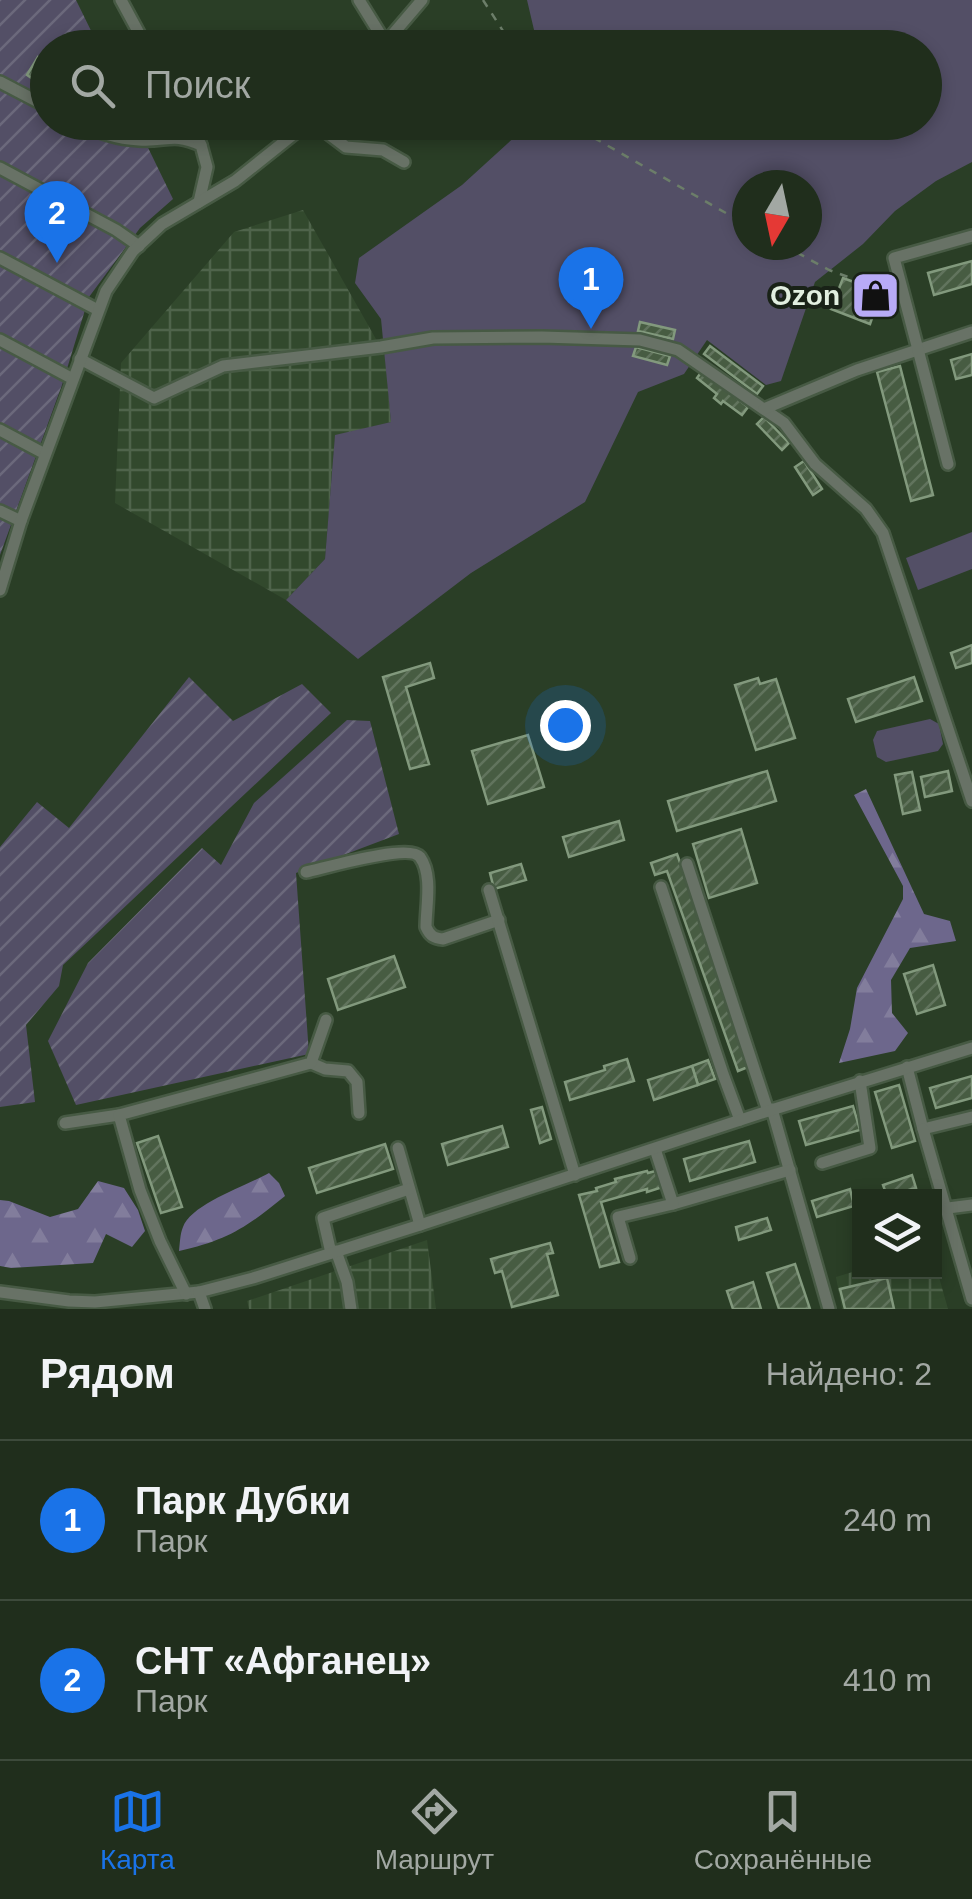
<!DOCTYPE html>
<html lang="ru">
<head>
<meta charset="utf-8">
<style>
	:root { --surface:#202e1c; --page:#2d3a29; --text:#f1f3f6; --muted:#a2a8a3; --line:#3d4a3b; --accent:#1a73e8 }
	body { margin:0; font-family:Arial,sans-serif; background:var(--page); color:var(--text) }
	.controls { position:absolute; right:30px; bottom:30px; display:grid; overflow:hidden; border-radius:0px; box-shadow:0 5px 15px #0003 }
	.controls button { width:90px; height:90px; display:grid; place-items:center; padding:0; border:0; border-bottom:2px solid var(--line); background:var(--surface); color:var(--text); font:50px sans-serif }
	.compass { position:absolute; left:732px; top:170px; width:90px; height:90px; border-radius:50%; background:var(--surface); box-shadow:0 5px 15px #0003; rotate:189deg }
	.you { position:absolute; left:565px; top:725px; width:35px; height:35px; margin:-25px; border:8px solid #fff; border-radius:50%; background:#1a73e8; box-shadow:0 0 0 15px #1a73e833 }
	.badge { display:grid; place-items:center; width:65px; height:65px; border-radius:50%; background:var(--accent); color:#fff; font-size:32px; font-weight:700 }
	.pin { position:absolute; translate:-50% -82px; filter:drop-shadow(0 2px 5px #0008) }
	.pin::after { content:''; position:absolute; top:52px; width:35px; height:30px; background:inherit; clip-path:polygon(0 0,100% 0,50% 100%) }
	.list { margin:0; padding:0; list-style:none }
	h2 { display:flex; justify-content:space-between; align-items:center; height:130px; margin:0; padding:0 40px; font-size:42px }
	h2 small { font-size:32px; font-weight:400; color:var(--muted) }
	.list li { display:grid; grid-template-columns:65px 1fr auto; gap:30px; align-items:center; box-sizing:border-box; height:160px; padding:0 40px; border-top:2px solid var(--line) }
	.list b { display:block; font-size:38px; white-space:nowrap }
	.list p { margin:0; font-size:32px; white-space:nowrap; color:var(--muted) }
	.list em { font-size:32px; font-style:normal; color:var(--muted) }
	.icon { flex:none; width:55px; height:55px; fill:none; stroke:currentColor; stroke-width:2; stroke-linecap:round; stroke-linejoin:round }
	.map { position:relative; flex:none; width:972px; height:1309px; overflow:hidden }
	.search { position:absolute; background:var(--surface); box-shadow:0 5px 15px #0003; left:30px; right:30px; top:30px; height:110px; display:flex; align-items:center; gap:25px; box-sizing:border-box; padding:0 35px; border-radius:55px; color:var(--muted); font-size:38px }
	.sheet { height:450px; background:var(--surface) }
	nav { display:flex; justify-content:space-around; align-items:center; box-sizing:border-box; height:140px; border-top:2px solid var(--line); background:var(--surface); font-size:28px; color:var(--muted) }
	nav a { display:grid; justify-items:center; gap:5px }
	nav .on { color:var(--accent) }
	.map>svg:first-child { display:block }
</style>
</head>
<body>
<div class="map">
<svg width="972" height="1309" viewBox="0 0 972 1309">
	<defs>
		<pattern id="industrial-grid" width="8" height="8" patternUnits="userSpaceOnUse" patternTransform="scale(2.5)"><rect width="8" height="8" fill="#32492d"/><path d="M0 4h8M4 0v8" fill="none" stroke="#4f644b"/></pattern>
		<pattern id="forest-firs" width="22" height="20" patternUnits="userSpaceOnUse" patternTransform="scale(2.5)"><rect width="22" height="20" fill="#6d678c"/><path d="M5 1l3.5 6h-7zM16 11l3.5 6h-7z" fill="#827d9c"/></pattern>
		<pattern id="garden-furrows" width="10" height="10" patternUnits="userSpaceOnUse" patternTransform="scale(2.5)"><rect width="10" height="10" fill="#534f66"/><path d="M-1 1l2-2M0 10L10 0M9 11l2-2" fill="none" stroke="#6b697c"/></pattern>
		<pattern id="building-hatch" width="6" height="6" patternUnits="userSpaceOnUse" patternTransform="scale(2.5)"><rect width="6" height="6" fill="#475c42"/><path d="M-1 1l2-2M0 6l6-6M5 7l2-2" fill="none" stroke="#61745d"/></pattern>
	</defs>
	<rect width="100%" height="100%" fill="#2a3e26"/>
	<g fill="url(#industrial-grid)">
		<path d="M303,210L385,355L391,422L335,436L325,559L286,600L115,503L121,363L234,232Z"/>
		<path d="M427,1240L436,1309H249L247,1301Z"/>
		<path d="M935,1263L948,1309H842L836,1277L859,1270L860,1272H934Z"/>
	</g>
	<g fill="#534f66" fill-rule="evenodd">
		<path d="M527,0H972V162L936,181L895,211L863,244L815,282L781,381L766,385L707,340L684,374L638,392L585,502L471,573L358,659L286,600L325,559L335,435L391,422L381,319L355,283L359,258L462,185L530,123L924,122V48L538,47ZM747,185H807V245H747Z"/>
		<path d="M972,532V569L918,590L906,558Z"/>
		<path d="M930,719L939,724L943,744L938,751L886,762L877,757L873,740L877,731Z"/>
	</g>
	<g fill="url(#forest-firs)">
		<path d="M866,789L924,914L950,921L956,941L910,948L891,980L892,1013L908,1033L895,1051L839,1063L850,1029L857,988L903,899V886L854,795Z"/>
		<path d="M269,1173L279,1183L285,1196C247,1227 228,1240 179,1251C180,1243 180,1234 183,1227C191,1204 248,1185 269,1173Z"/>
		<path d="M98,1181L124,1188L138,1210L145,1231L132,1247L106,1234L93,1263L11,1268L0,1266V1200L9,1201L50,1217L78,1209Z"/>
	</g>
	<g fill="url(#garden-furrows)">
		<path d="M0,0H76L99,47L48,48V122L136,123L173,199L140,228L89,297L62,385L0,555Z"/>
		<path d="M189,677L233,721L302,684L331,713L63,965L59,986L26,1025L35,1102L0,1107V847L37,802L69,828Z"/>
		<path d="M347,720L370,721L399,834L296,873L309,1054L76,1105L48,1041L88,963L202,848L221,865L254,803Z"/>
	</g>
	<g fill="url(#building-hatch)" stroke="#82997d" stroke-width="2.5">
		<path d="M38,57L48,63V73L40,84L27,75Z"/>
		<path d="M972,261V284L934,295L928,273Z"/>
		<path d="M843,278L881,292L870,324L831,309Z"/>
		<path d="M640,322L675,330L673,339L638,331Z"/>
		<path d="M710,346L763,386L757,394L704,354Z"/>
		<path d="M636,347L670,356L667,365L633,356Z"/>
		<path d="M972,354V375L956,379L951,360Z"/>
		<path d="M900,366L933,495L911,501L877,372Z"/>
		<path d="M702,371L748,407L742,415L723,401L721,404L714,398L717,394L697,378Z"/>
		<path d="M764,417L789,443L782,450L757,424Z"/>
		<path d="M804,461L822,489L813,495L795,467Z"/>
		<path d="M972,645V663L956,668L951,653Z"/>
		<path d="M430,663L434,678L406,687L429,764L410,769L383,677Z"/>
		<path d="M914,677L922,701L856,722L848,699Z"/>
		<path d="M758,678L760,684L776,679L795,738L756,750L735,685Z"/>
		<path d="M528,735L544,787L488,804L472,751Z"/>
		<path d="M767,771L776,801L677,831L668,801Z"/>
		<path d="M948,771L952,791L925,797L921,777Z"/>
		<path d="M912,772L920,810L903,814L895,775Z"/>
		<path d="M619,821L624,840L569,857L563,837Z"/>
		<path d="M741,829L757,883L709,898L693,844Z"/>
		<path d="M677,854L738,1025L734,1027L748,1067L738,1071L667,871L655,875L651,863Z"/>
		<path d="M521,864L526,880L494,889L490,873Z"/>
		<path d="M394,956L405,987L338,1010L328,979Z"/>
		<path d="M933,965L945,1005L917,1014L904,974Z"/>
		<path d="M627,1059L634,1081L570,1100L565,1082L605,1070L604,1066Z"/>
		<path d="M708,1060L715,1079L698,1085L692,1066Z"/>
		<path d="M692,1066L698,1085L654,1100L648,1080Z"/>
		<path d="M972,1076V1098L936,1108L930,1088Z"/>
		<path d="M899,1085L915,1141L892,1148L875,1092Z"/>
		<path d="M853,1106L860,1130L806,1145L799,1121Z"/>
		<path d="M542,1107L551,1139L540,1143L531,1110Z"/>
		<path d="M502,1126L508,1147L448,1165L442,1144Z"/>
		<path d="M158,1136L182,1207L161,1213L137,1143Z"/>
		<path d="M749,1141L755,1162L690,1181L684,1159Z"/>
		<path d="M385,1144L393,1169L317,1193L309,1168Z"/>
		<path d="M659,1170L663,1187L647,1192V1189L601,1202L619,1262L600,1267L579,1195L597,1191L596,1188L616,1182L615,1179L647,1171L648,1173Z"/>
		<path d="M912,1175L916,1188L887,1196L883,1185Z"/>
		<path d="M850,1189L854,1206L817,1217L812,1201Z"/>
		<path d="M767,1218L771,1230L739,1240L736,1227Z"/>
		<path d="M550,1243L553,1253L547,1254L558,1295L512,1307L502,1271L495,1273L491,1259Z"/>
		<path d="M795,1264L810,1309H779L767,1273Z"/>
		<path d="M887,1278L894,1309H845L840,1289Z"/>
		<path d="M753,1282L761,1309H733L727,1291Z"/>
	</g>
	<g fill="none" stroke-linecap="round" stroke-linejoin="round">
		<defs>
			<g id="minor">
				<path d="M121,0L147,48"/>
				<path d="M359,0L385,42"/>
				<path d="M381,48L422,0"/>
				<path d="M0,82L48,107"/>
				<path d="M78,122C96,132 119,139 139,140C167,142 172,132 201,145L207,167L199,202"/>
				<path d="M189,122L201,145"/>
				<path d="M313,122L346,147L383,150L404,162"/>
				<path d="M0,168L116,230L139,246"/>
				<path d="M0,258L98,310"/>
				<path d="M0,340L73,379"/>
				<path d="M80,359L154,398L223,366L381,347L433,338L542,337L640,340L678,350L784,423L815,464L866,509L883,533L972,801"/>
				<path d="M764,409L857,370L972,332"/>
				<path d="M0,430L45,454"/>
				<path d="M948,464L894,258L972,236"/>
				<path d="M0,511L21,521"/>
				<path d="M0,590L21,521L106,291L133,251L162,224L235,181L309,122"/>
				<path d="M687,864L768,1111"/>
				<path d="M306,872C325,868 409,843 420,857C433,875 426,906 426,927C430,936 434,938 443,939L499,920"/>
				<path d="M661,887L723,1074L740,1120"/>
				<path d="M489,890L575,1175"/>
				<path d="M311,1063L325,1069L348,1071L357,1082L359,1113"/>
				<path d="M907,1067L923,1129L972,1117"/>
				<path d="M772,1109L829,1309"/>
				<path d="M65,1123L119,1115"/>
				<path d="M923,1129L972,1299"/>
				<path d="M398,1148L420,1225"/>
				<path d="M822,1163L870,1148L860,1081"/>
				<path d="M673,1204L790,1170"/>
				<path d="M948,1208L972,1205"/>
				<path d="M336,1251L347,1282L351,1309"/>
				<path d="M331,1253L323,1218L409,1189"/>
				<path d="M630,1258L618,1217L673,1204L655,1149"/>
				<path d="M0,1292L69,1301L95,1302L199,1292L253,1278L420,1225L768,1111L972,1048"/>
				<path d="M199,1292L205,1309"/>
				<path d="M186,1294L160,1241L140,1190L119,1115L311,1063L326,1020"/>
			</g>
		</defs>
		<use href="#minor" stroke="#475a44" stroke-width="16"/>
		<g stroke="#6c7e69" stroke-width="2.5" stroke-dasharray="8 8" stroke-linecap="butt">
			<path d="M483,0L514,48"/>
			<path d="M566,122L747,225"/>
			<path d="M783,245L829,270L892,293"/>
		</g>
		<use href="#minor" stroke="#687266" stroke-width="11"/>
	</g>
	<defs>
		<symbol id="shop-square" viewBox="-11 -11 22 22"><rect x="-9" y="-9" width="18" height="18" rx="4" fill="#b8abf7" stroke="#192217"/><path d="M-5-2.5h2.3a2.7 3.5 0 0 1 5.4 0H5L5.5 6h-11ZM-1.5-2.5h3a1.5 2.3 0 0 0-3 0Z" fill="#111"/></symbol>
	</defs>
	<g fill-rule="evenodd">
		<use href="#shop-square" x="848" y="268" width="55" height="55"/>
	</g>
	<g text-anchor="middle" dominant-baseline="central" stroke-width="8" stroke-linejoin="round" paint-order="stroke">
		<g font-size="28" font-weight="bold" fill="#e2efe0" stroke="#192217" text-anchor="end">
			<text x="840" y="295">Ozon</text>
		</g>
	</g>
</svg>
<div class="controls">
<button><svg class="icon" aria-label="layers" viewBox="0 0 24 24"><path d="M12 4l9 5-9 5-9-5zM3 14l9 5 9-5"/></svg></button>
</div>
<svg class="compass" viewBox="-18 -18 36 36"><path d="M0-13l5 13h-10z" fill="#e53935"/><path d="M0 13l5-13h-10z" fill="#a2a8a3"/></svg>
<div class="you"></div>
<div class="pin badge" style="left:591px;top:329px">1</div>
<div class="pin badge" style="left:57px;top:263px">2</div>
<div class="search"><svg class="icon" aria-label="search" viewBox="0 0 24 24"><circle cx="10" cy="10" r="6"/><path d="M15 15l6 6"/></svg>Поиск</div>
</div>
<section class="sheet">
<h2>Рядом<small>Найдено: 2</small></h2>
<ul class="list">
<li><span class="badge">1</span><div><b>Парк Дубки</b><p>Парк</p></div><em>240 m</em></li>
<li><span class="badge">2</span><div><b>СНТ «Афганец»</b><p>Парк</p></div><em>410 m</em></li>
</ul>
</section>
<nav>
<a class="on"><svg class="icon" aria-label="map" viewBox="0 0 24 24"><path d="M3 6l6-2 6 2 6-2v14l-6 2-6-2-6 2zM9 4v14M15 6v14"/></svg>Карта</a>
<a><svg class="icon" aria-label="directions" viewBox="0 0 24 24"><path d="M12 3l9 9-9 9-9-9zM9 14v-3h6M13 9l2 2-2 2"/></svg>Маршрут</a>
<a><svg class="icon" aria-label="saved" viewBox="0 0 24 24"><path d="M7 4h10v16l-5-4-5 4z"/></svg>Сохранённые</a>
</nav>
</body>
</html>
